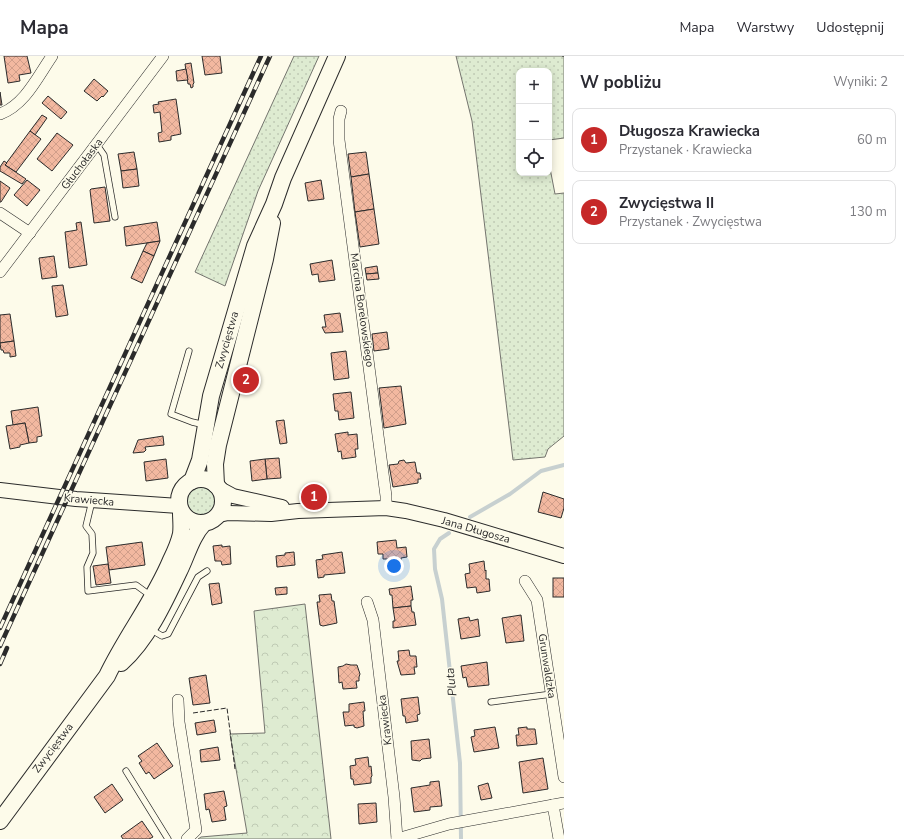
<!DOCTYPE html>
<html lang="pl">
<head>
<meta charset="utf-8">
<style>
	:root { --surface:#fff; --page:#f2f2f3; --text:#2b2b33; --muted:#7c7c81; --line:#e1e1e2; --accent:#c62828 }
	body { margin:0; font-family:"Nunito Sans",sans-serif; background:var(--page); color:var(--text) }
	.controls { position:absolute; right:12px; top:12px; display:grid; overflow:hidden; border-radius:8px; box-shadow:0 2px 10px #0003 }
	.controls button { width:36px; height:36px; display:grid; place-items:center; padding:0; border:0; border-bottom:1px solid var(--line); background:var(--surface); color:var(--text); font:20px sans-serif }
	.you { position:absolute; left:394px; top:510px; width:14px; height:14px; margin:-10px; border:3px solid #fff; border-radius:50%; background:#1a73e8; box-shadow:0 0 0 6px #1a73e833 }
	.badge { display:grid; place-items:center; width:26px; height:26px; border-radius:50%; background:var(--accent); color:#fff; font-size:13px; font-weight:700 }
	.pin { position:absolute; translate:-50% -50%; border:2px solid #fff; box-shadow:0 1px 4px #0006 }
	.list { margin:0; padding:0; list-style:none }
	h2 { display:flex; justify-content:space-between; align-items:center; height:52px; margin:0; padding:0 16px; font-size:17px }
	h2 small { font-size:13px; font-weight:400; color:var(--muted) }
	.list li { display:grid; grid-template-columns:26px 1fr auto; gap:12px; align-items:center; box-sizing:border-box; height:64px; margin:0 8px 8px; padding:0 8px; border:1px solid var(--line); border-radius:8px }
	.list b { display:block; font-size:15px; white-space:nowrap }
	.list p { margin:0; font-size:13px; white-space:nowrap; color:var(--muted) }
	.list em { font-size:13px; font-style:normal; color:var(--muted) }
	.icon { flex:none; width:22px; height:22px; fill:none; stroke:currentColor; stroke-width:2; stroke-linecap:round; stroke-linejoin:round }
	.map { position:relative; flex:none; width:564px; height:783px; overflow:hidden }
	header { display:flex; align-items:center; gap:24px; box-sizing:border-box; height:56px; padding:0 20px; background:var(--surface); border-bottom:1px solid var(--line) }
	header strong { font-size:19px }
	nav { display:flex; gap:22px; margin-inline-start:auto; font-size:14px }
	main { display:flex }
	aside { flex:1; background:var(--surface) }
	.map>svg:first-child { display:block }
</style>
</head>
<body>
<header>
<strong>Mapa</strong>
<nav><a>Mapa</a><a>Warstwy</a><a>Udostępnij</a></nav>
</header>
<main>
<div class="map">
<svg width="564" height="783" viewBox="0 0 564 783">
	<defs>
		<pattern id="grass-dots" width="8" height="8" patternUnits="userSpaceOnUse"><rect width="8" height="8" fill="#deebd1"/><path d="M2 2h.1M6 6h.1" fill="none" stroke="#bfcab4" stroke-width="1.8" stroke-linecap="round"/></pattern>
		<pattern id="forest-crowns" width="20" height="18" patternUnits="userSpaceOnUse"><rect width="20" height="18" fill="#deebd1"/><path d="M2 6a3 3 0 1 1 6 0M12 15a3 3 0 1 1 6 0" fill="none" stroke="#bfcab4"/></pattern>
		<pattern id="building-cross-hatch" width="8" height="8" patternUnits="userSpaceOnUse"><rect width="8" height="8" fill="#f2b8a0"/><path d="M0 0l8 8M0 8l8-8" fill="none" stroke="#d09e8a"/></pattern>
	</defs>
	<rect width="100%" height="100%" fill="#fdfbea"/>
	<g fill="url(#grass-dots)" stroke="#74746e">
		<path d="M294,0H319L258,135L225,230L195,216Z"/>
		<path d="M456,0H564V82L549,84V15H519V117H549V107L555,138L564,137V380L548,393L545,401L513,404L472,65Z"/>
		<circle cx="201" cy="445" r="14"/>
	</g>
	<path fill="url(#forest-crowns)" stroke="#74746e" d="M305,548L331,783H198L201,781L247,777L230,678L265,677L254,555Z"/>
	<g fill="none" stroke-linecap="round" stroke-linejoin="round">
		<g stroke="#c7d0d0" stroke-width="4">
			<path d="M470,461L510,438L541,415L564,409"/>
			<path d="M449,477L440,483L434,493L435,513L442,543L460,707L461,783"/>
		</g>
	</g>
	<g fill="url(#building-cross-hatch)" stroke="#2b2b2b">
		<path d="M4,0H27L31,17L19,19L20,25L8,27Z"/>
		<path d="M202,0H220L222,17L205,19Z"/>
		<path d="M191,7L194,27L193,28V31L191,32L190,28H188L185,8Z"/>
		<path d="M186,13L188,24L177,25L176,15Z"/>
		<path d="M94,23L108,35L103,41L102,40L97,45L84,35Z"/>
		<path d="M0,36L2,49H0Z"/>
		<path d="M48,40L67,56L61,63L42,47Z"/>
		<path d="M176,43L181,78L171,80V84L159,86L158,77L162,76L160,56L154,57L153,49L159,48L158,46Z"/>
		<path d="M42,59L47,62L35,79L30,75Z"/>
		<path d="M30,75L41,83L16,116L5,109Z"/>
		<path d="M57,77L73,89L52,115L37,103Z"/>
		<path d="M134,96L137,113L121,115L118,98Z"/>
		<path d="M366,96L369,118L351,121L348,98Z"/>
		<path d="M4,105L7,107L5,109L26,123L22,128L0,115V111Z"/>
		<path d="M137,113L139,130L123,132L121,115Z"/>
		<path d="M369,118L374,153L355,156L351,121Z"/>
		<path d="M27,124L40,134L27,150L14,139Z"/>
		<path d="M321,124L324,143L308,145L305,127Z"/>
		<path d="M0,125L10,132L1,146H0Z"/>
		<path d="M105,131L110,165L94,167L90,134L91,133Z"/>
		<path d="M374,153L379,188L360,191L355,156Z"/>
		<path d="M81,166L87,209L69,212L65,176L77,174L76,167Z"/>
		<path d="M157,166L160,185L126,190L124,171Z"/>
		<path d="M160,185L154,200L143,195L147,187Z"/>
		<path d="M143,195L154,200L142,227L131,222Z"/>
		<path d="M54,200L57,221L42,223L39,202Z"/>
		<path d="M332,204L335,224L319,226L318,218L312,219L310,208Z"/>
		<path d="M377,210L378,217L366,218L365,212Z"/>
		<path d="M378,217L379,223L367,224L366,218Z"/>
		<path d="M63,229L68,259L56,261L52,230Z"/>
		<path d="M340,257L343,276L325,277L322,271H326L324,259Z"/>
		<path d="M10,258L14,285L0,287V259Z"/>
		<path d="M387,276L389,293L374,295L372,278Z"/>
		<path d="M14,285L16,300L10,301V297H4L3,294H1L0,287Z"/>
		<path d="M346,295L349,322L334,324L331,297Z"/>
		<path d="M401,330L406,368L384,372L379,332Z"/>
		<path d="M351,336L354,362L339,364L338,355H335L333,338Z"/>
		<path d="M38,351L42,380L37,381V386L29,387L25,367L13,369L11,355Z"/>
		<path d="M284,364L287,387L280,388L276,365Z"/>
		<path d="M25,367L29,387L20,389V391L10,393L6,370Z"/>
		<path d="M348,376V379L357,378L358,393H355L356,401L342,403L341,395L338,396L335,378Z"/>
		<path d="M163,380L164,389L145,391L146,394L144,396L133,397L138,384Z"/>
		<path d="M279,402L281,422L267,423L265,403Z"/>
		<path d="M166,403L168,422L146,425L144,406Z"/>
		<path d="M265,403L267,423L252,425L250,405Z"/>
		<path d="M404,404L406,407L415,406L417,417H420L421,423H418V427L393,431L389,409L398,408L399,405Z"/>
		<path d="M543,436L564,443V452L561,462L538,456Z"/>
		<path d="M396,484L397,492L406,491L407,501L401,502L402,513L390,514L389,503H383V498H378L377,486Z"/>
		<path d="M142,486L145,509L109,514L106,491Z"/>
		<path d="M222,489V491L230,490L231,508L222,509L221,505H215L213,490Z"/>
		<path d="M294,496L295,509L277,511L276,500L285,499V497Z"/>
		<path d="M342,496L345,517L324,519V521L318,522L316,504L323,503L322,499Z"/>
		<path d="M484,505L485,515L486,514V523H489L490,535L477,537L476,531L467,532L465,518L470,517L469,508Z"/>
		<path d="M108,508L111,527L96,529L93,510Z"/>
		<rect x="553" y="522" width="11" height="19"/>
		<path d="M219,527L222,547L212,549L209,528Z"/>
		<path d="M411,530L413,544H411V550L393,552L392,539H390L389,533Z"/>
		<path d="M287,531V538L276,539L275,532Z"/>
		<path d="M331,538L332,545H334L337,567L323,570L320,569L317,546H320L319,539Z"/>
		<path d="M411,550L412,556H414L416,569L393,572V565H395L393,552Z"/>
		<path d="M521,559L524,585L506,587L502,562Z"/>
		<path d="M469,561L470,565L478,563L480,580L461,583L458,563Z"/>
		<path d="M409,594L410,600H416L417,611H414L415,618L401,619L397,605H399L398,595Z"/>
		<path d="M487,606L489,629L468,631L466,621L463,622L461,610Z"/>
		<path d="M346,608L351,609H357L360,618L359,621V625H356L357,632L343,633L342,626L339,627L338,611L343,610Z"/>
		<path d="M206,619L210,647L193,649L189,622Z"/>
		<path d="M418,641L420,658L417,659L418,665L406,667L405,660H403L401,643Z"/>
		<path d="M364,646L365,655H363L364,670L357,672L354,671V669L345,670L343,656H349V648Z"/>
		<path d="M214,664L216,676L197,679L195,667Z"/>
		<path d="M495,671L499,692L474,696L471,681L475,680L474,674Z"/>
		<path d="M527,671V673H535L537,688L517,690L516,679H519L518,672Z"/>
		<path d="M429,683L431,702L422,703L420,705L412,704L411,685Z"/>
		<path d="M157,687L173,710L154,723L149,716L146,718L139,707L142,705L138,700Z"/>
		<path d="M218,691L220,704L201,706L200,694Z"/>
		<path d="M368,701L369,711L371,710L372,720L371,721V727L354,729L353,723H351L350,710L356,709L355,703Z"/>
		<path d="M543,702L548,733L523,737L519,706Z"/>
		<path d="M439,725L442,750L430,751V754L414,756L411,732L430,729V726Z"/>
		<path d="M488,727L492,742L481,744L478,730Z"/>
		<path d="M112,728L123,744L105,757L94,741Z"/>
		<path d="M224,735L227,750L224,751L226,764L212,766L209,753L206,754L204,738Z"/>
		<path d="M376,747L377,766L359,768L358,748Z"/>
		<path d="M142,765L153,781L149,783H123L121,780Z"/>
	</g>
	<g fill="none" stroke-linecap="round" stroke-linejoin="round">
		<defs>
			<g id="service">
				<path d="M97,89L104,99L115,161"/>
				<path d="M189,295L171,358L192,366L205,369"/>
				<path d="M92,445L86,470L92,478L93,497L87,511L88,535L136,529L151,540"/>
				<path d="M150,573L162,580L168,578L198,521L207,515"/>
				<path d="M491,646L552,638"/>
				<path d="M126,715L168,783"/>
			</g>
			<g id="minor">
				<path d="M341,55L339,63V84L386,440V452"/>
				<path d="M0,58C25,49 38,20 52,0"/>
				<path d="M0,157L30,177"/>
				<path d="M0,216L163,0"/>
				<path d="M525,525L537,544L564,721"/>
				<path d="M367,546L373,564L394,741L397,783"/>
				<path d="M178,644L179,666L196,774L187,783"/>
				<path d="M553,749L559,783"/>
				<path d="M397,783L449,768L564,747"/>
			</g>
			<g id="tertiary">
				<path d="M220,433L233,440L282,451"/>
				<path d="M0,434L76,443L179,450"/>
				<path d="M219,459L228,457L271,458L298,455L386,452L406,455L444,464L564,500"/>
			</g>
			<g id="secondary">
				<circle cx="201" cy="445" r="22"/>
				<path d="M192,425L200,404L211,340L255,190L274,148L283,122L337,0"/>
				<path d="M216,429L215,408L218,389L265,203L272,167"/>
				<path d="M121,607C148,583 166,543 181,511C188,496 192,480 204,467"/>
				<path d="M0,765L107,620C126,580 154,545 171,504C175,496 179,487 181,478C182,471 181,463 181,457"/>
			</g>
		</defs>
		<use href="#service" stroke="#2b2b2b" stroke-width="7"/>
		<use href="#minor" stroke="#2b2b2b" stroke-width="12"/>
		<use href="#tertiary" stroke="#2b2b2b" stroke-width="16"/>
		<use href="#secondary" stroke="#2b2b2b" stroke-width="18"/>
		<use href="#service" stroke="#fdfbea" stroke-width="5.5"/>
		<use href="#minor" stroke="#fdfbea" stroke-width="11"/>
		<use href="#tertiary" stroke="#fdfbea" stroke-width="14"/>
		<use href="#secondary" stroke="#fdfbea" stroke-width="16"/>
		<defs>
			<g id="rail">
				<path d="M0,572L261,0"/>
				<path d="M0,590L270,0"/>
				<path d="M0,608L7,592"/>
			</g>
		</defs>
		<use href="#rail" stroke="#2b2b2b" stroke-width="4.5"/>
		<use href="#rail" stroke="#fdfbea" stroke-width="3" stroke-dasharray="9" stroke-linecap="butt"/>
		<g stroke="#2b2b2b" stroke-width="1" stroke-dasharray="5 2" stroke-linecap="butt">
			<path d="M562,0H564"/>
			<path d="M193,657L227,652L235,713"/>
		</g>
	</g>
	<g text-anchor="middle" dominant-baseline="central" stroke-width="3" stroke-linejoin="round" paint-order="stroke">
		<g font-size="11" fill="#2b2b2b" stroke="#fdfbea">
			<text transform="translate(82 108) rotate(-53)">Głuchołaska</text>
			<text transform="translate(362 254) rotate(82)">Marcina Borelowskiego</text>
			<text transform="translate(227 284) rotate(-74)">Zwycięstwa</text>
			<text transform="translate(89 444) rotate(5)">Krawiecka</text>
			<text transform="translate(476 474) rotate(16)">Jana Długosza</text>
			<text transform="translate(547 610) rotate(81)">Grunwaldzka</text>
			<text transform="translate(385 664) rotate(-97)">Krawiecka</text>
			<text transform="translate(53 692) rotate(-53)">Zwycięstwa</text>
		</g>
		<g font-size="12" font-style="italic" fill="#2b2b2b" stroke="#fdfbea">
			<text transform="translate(451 626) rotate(-96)">Pluta</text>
		</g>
	</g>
</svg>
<div class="controls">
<button>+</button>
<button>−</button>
<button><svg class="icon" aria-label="locate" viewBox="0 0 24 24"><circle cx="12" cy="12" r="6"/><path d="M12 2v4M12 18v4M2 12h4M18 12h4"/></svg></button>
</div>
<div class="you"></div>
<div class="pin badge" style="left:314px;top:441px">1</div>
<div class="pin badge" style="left:246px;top:324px">2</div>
</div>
<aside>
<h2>W pobliżu<small>Wyniki: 2</small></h2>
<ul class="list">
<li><span class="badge">1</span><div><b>Długosza Krawiecka</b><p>Przystanek · Krawiecka</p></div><em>60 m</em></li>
<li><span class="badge">2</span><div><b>Zwycięstwa II</b><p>Przystanek · Zwycięstwa</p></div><em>130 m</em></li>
</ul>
</aside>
</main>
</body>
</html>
